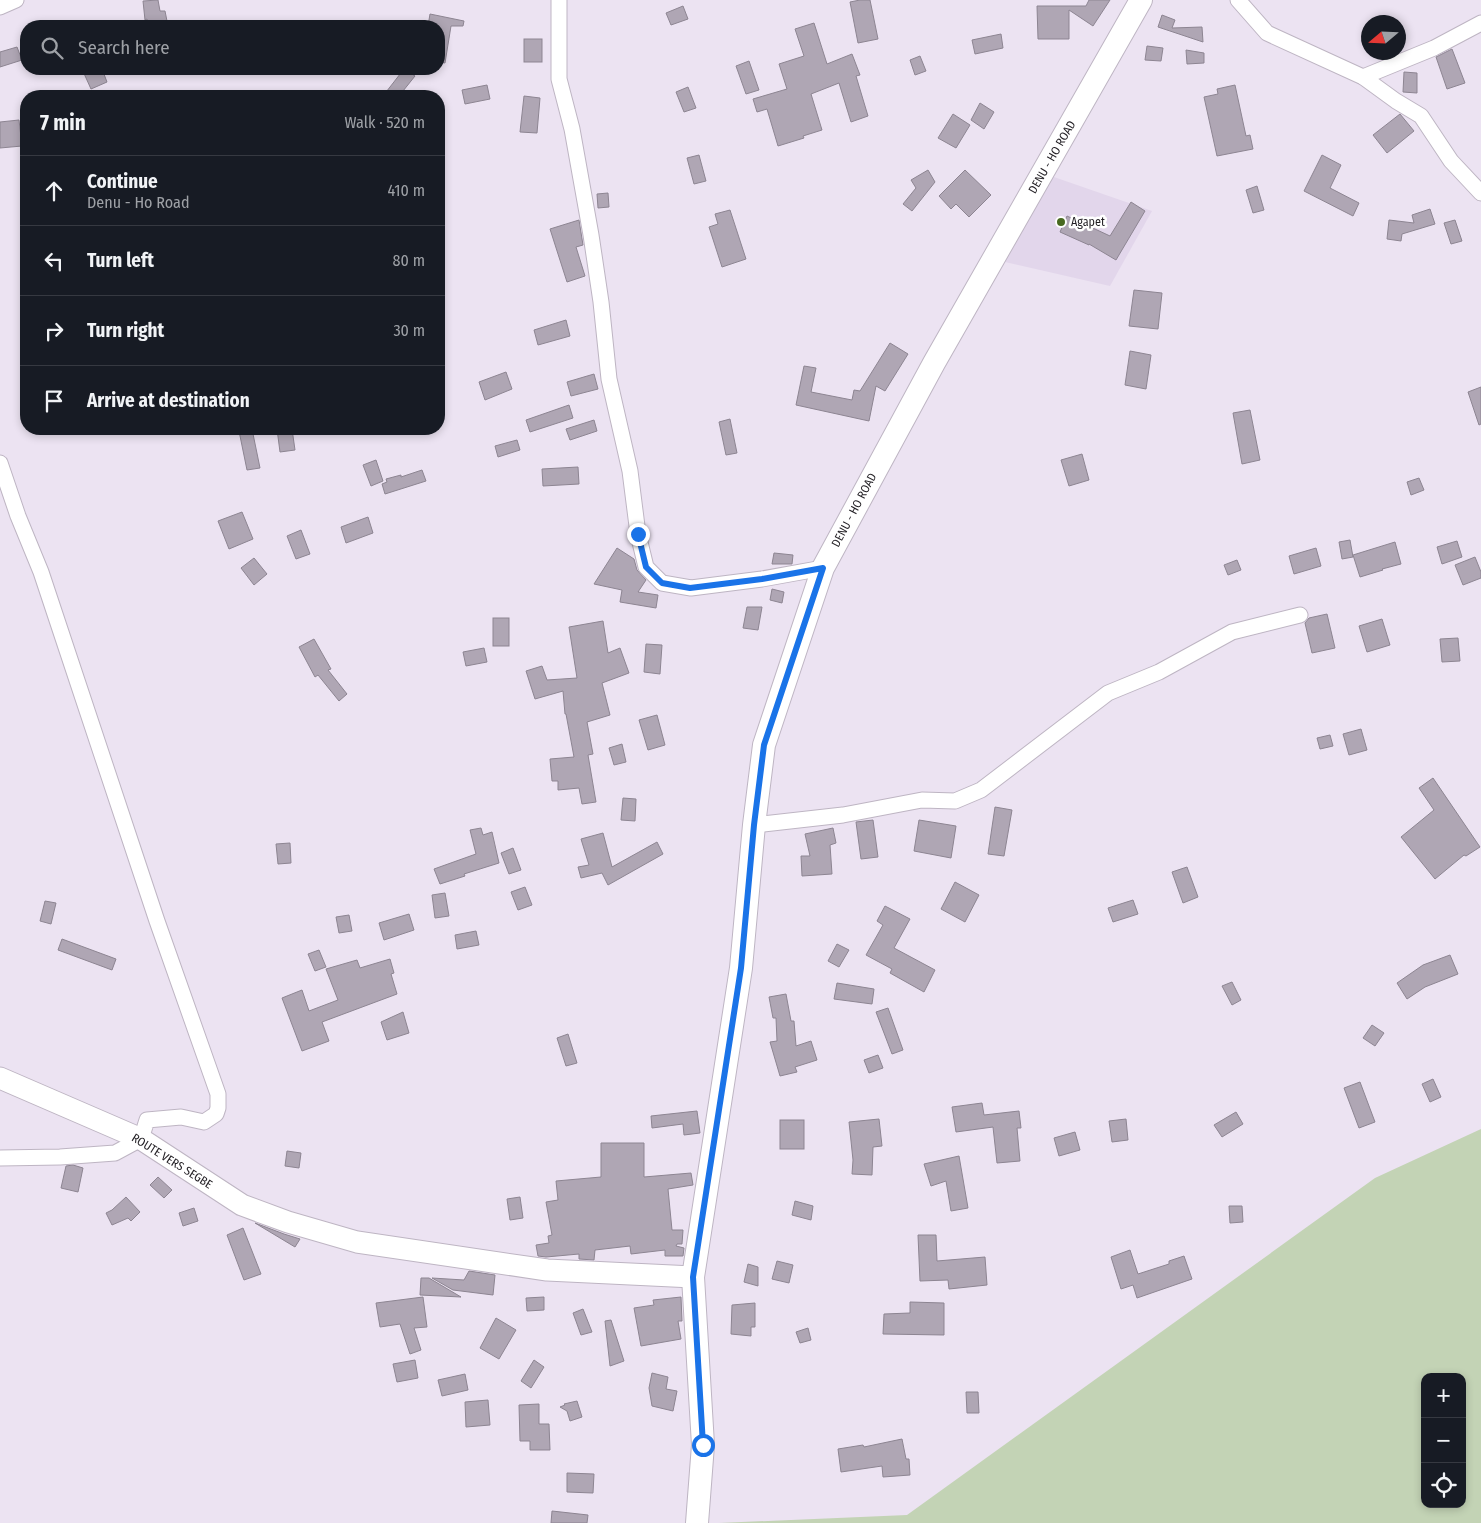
<!DOCTYPE html>
<html lang="en">
<head>
<meta charset="utf-8">
<style>
	:root { --surface:#171b24; --page:#242831; --text:#f1f3f6; --muted:#9ea1a6; --line:#363941 }
	body { margin:0; font-family:"Fira Sans Condensed",sans-serif; background:var(--page); color:var(--text) }
	.controls { position:absolute; right:15px; bottom:15px; display:grid; overflow:hidden; border-radius:10px; box-shadow:0 2px 8px #0003 }
	.controls button { width:45px; height:45px; display:grid; place-items:center; padding:0; border:0; border-bottom:1px solid var(--line); background:var(--surface); color:var(--text); font:25px sans-serif }
	.compass { position:absolute; left:1361px; top:15px; width:45px; height:45px; border-radius:50%; background:var(--surface); box-shadow:0 2px 8px #0003; rotate:251deg }
	.stop { position:absolute; width:15px; height:15px; margin:-11px; border:4px solid #1a73e8; border-radius:50%; background:#fff }
	.stop.end { background:#1a73e8; border-color:#fff; box-shadow:0 1px 5px #0008 }
	.list { margin:0; padding:0; list-style:none }
	h2 { display:flex; justify-content:space-between; align-items:center; height:65px; margin:0; padding:0 20px; font-size:21px }
	h2 small { font-size:16px; font-weight:400; color:var(--muted) }
	.list li { display:grid; grid-template-columns:32px 1fr auto; gap:15px; align-items:center; box-sizing:border-box; height:70px; padding:0 20px; border-top:1px solid var(--line) }
	.list b { display:block; font-size:19px; white-space:nowrap }
	.list p { margin:0; font-size:16px; white-space:nowrap; color:var(--muted) }
	.list em { font-size:16px; font-style:normal; color:var(--muted) }
	.icon { flex:none; width:28px; height:28px; fill:none; stroke:currentColor; stroke-width:2; stroke-linecap:round; stroke-linejoin:round }
	.map { position:relative; flex:none; width:1481px; height:1523px; overflow:hidden }
	.search { position:absolute; background:var(--surface); box-shadow:0 2px 8px #0003; left:20px; top:20px; width:425px; height:55px; display:flex; align-items:center; gap:12px; box-sizing:border-box; padding:0 18px; border-radius:20px; color:var(--muted); font-size:19px }
	.panel { position:absolute; background:var(--surface); box-shadow:0 2px 8px #0003; left:20px; top:90px; width:425px; height:345px; border-radius:20px }
	.map>svg:first-child { display:block }
</style>
</head>
<body>
<div class="map">
<svg width="1481" height="1523" viewBox="0 0 1481 1523">
	<rect width="100%" height="100%" fill="#ece3f2"/>
	<path fill="#e2d6eb" d="M1051,176L1152,211L1110,286L1005,262Z"/>
	<path fill="#c3d3b5" fill-rule="evenodd" d="M1481,1129V1523H719L907,1515L1375,1178ZM1425,1377H1462V1504H1425Z"/>
	<g fill="#afa6b4" stroke="#8d8592">
		<path d="M158,0L160,11H165L168,26H149L147,19L145,20L143,1Z"/>
		<path d="M860,0H870L878,39L858,43L850,2Z"/>
		<path d="M1089,0H1110L1093,26L1069,10V39H1038L1037,6H1086Z"/>
		<path d="M683,6L688,19L671,25L666,13Z"/>
		<path d="M430,14L464,21L463,26H451L445,63L439,62V26H428Z"/>
		<path d="M1162,15L1175,20L1172,28L1202,27L1203,42L1158,27Z"/>
		<path d="M814,23L827,64L852,54L860,75L856,76L868,116L851,122L839,83L811,94L822,130L803,136L804,138L778,146L767,109L757,112L753,99L787,89L779,64L804,56L795,29Z"/>
		<path d="M1001,34L1003,48L975,54L972,40Z"/>
		<rect x="524" y="39" width="18" height="23"/>
		<path d="M1147,46L1163,48L1161,61L1145,60Z"/>
		<path d="M17,47L22,60L0,67V52Z"/>
		<path d="M1452,49L1465,83L1447,89L1436,57Z"/>
		<path d="M1186,50L1204,53V63L1187,64Z"/>
		<path d="M920,56L926,71L915,75L910,60Z"/>
		<path d="M749,61L759,90L746,94L736,66Z"/>
		<path d="M82,69H102L107,82L91,89Z"/>
		<path d="M404,69L415,76L399,96H383Z"/>
		<path d="M1404,72L1417,73V93L1403,92Z"/>
		<path d="M487,85L490,99L465,104L462,90Z"/>
		<path d="M1235,85L1246,136L1250,135L1253,149L1217,156L1204,97L1218,94L1217,89Z"/>
		<path d="M688,87L696,108L684,112L676,92Z"/>
		<path d="M524,96L540,98L537,133L520,132Z"/>
		<path d="M980,103L994,112L984,129L971,120Z"/>
		<path d="M953,114L970,125L956,148L938,138Z"/>
		<path d="M1400,114L1414,131L1387,153L1373,135Z"/>
		<path d="M19,120L22,146L0,148V122Z"/>
		<path d="M699,155L706,181L694,184L687,158Z"/>
		<path d="M1322,155L1341,165L1330,188L1359,203L1353,216L1304,191Z"/>
		<path d="M928,170L935,182L912,211L903,204L916,188L911,180Z"/>
		<path d="M965,170L991,195L969,217L956,204L951,209L939,196Z"/>
		<path d="M1257,186L1264,210L1253,213L1246,190Z"/>
		<path d="M608,193L609,207L598,208L597,194Z"/>
		<path d="M1131,202L1145,211L1116,260L1089,244V245L1060,232L1067,216L1110,236Z"/>
		<path d="M1430,209L1435,224L1402,234L1401,241L1387,239L1389,220L1414,223L1412,215Z"/>
		<path d="M730,210L746,259L722,267L709,227L718,224L715,214Z"/>
		<path d="M579,220L583,245L576,247L585,276L567,282L550,229Z"/>
		<path d="M1455,220L1462,241L1451,244L1444,223Z"/>
		<path d="M1134,290L1162,293L1158,329L1129,326Z"/>
		<path d="M566,320L570,336L538,345L534,330Z"/>
		<path d="M890,343L908,354L885,391L876,386L869,421L796,405L804,366L816,368L811,392L852,400L854,390L860,391Z"/>
		<path d="M1130,351L1151,355L1146,389L1125,385Z"/>
		<path d="M506,372L512,389L485,400L479,382Z"/>
		<path d="M594,374L598,389L571,396L567,382Z"/>
		<path d="M1481,387V424L1479,425L1468,392Z"/>
		<path d="M569,405L573,418L530,432L526,420Z"/>
		<path d="M1250,410L1260,460L1242,464L1233,413Z"/>
		<path d="M730,419L737,453L726,455L719,422Z"/>
		<path d="M594,420L597,431L570,440L566,429Z"/>
		<path d="M252,429L260,468L247,470L239,431Z"/>
		<path d="M277,429H292L295,450L280,452Z"/>
		<path d="M517,440L520,450L498,457L495,446Z"/>
		<path d="M1082,454L1089,480L1069,486L1061,460Z"/>
		<path d="M376,460L383,481L371,486L363,465Z"/>
		<path d="M578,467L579,484L543,486L542,469Z"/>
		<path d="M422,470L426,481L385,494L382,484L387,482L386,479L401,475V477Z"/>
		<path d="M1419,478L1424,490L1411,495L1407,482Z"/>
		<path d="M242,512L253,539L229,549L218,521Z"/>
		<path d="M368,517L373,533L346,543L341,527Z"/>
		<path d="M301,530L310,554L296,559L287,536Z"/>
		<path d="M1350,540L1353,557L1342,559L1339,542Z"/>
		<path d="M1457,541L1462,557L1442,564L1437,547Z"/>
		<path d="M1395,542L1401,564L1382,569L1383,570L1360,577L1353,555Z"/>
		<path d="M617,548L634,559L637,570L646,580L638,592L658,595L656,608L620,602L622,590L594,584Z"/>
		<path d="M1316,548L1321,566L1294,574L1289,556Z"/>
		<path d="M774,553L793,555L792,564H772Z"/>
		<path d="M1475,557L1481,572V578L1463,585L1455,565Z"/>
		<path d="M254,558L267,574L254,585L241,568Z"/>
		<path d="M1237,560L1241,570L1228,575L1224,565Z"/>
		<path d="M772,589L784,592L782,603L770,600Z"/>
		<path d="M747,607H762L758,630L743,628Z"/>
		<path d="M1327,614L1335,648L1312,653L1305,623L1309,618Z"/>
		<rect x="493" y="618" width="16" height="28"/>
		<path d="M1382,619L1390,645L1367,652L1359,626Z"/>
		<path d="M603,621L608,653L620,648L629,673L602,683L610,715L587,722L593,754L588,755L596,802L582,804L579,788L558,790V781H552L550,759L574,757L566,714H565L563,691L535,699L526,671L542,666L547,680L577,678L569,627Z"/>
		<path d="M1458,638L1460,661L1442,662L1440,639Z"/>
		<path d="M314,639L331,669L328,670L347,694L339,701L318,675L315,677L299,647Z"/>
		<path d="M646,644L662,645L660,674L644,672Z"/>
		<path d="M484,648L487,662L466,666L463,652Z"/>
		<path d="M657,715L665,745L648,750L639,720Z"/>
		<path d="M1361,729L1367,750L1349,755L1343,734Z"/>
		<path d="M1330,735L1333,746L1320,749L1317,738Z"/>
		<path d="M622,744L626,762L614,765L609,748Z"/>
		<path d="M1433,778L1480,847L1466,856L1464,855L1435,879L1401,837L1434,810L1419,788Z"/>
		<path d="M623,798L636,799L635,821L621,820Z"/>
		<path d="M995,807L1012,810L1004,856L988,854Z"/>
		<path d="M873,820L878,857L861,859L856,822Z"/>
		<path d="M919,820L956,826L951,858L914,851Z"/>
		<path d="M481,828L483,835L492,832L499,863L464,874L465,876L440,884L434,869L476,854L470,830Z"/>
		<path d="M833,828L836,843L830,845L832,874L802,876L801,856H810L805,834Z"/>
		<path d="M603,833L612,867L657,842L663,854L608,885L602,873L581,878L578,867L589,865L581,839Z"/>
		<path d="M290,843L291,863L278,864L276,844Z"/>
		<path d="M513,848L521,870L509,874L501,853Z"/>
		<path d="M1187,867L1198,897L1183,903L1172,872Z"/>
		<path d="M955,882L979,895L965,922L941,909Z"/>
		<path d="M525,887L532,905L518,910L511,892Z"/>
		<path d="M445,893L449,916L435,918L432,895Z"/>
		<path d="M1133,900L1138,914L1113,922L1108,908Z"/>
		<path d="M45,901L56,903L51,924L40,921Z"/>
		<path d="M885,906L910,919L894,948L935,970L924,992L890,973L892,969L866,955L883,925L877,921Z"/>
		<path d="M409,914L414,930L384,940L379,923Z"/>
		<path d="M349,915L352,931L339,933L336,917Z"/>
		<path d="M476,931L479,945L457,949L455,935Z"/>
		<path d="M62,939L116,959L112,970L58,950Z"/>
		<path d="M837,944L849,950L839,967L828,961Z"/>
		<path d="M319,950L326,967L315,971L308,954Z"/>
		<path d="M1450,955L1458,974L1425,987L1407,999L1397,983L1423,965Z"/>
		<path d="M390,959L394,973L391,974L397,994L322,1022L329,1041L302,1051L282,998L302,990L309,1011L338,1000L326,969L357,960L360,968Z"/>
		<path d="M1232,982L1241,1000L1232,1005L1222,986Z"/>
		<path d="M837,983L874,989L872,1004L834,999Z"/>
		<path d="M786,994L791,1021H794L796,1046L811,1041L817,1060L795,1067L797,1072L780,1076L770,1042L777,1041L776,1018H773L769,997Z"/>
		<path d="M888,1008L903,1050L892,1054L876,1012Z"/>
		<path d="M403,1012L409,1033L387,1040L381,1022Z"/>
		<path d="M1372,1025L1384,1033L1375,1046L1363,1038Z"/>
		<path d="M568,1034L577,1063L566,1066L557,1038Z"/>
		<path d="M878,1055L883,1068L869,1073L864,1060Z"/>
		<path d="M1433,1079L1441,1097L1430,1102L1422,1084Z"/>
		<path d="M1360,1082L1375,1122L1359,1128L1344,1088Z"/>
		<path d="M982,1103L984,1115L1019,1111L1021,1128H1017L1020,1161L997,1163L993,1127L956,1132L952,1107Z"/>
		<path d="M697,1111L700,1133L684,1135L683,1124L652,1128L651,1116Z"/>
		<path d="M1236,1112L1243,1124L1222,1137L1214,1125Z"/>
		<path d="M879,1119L882,1146L873,1147L872,1175L852,1174L853,1160L849,1122Z"/>
		<path d="M1126,1119L1128,1140L1112,1142L1109,1121Z"/>
		<rect x="780" y="1120" width="24" height="29"/>
		<path d="M1075,1132L1080,1150L1059,1156L1054,1138Z"/>
		<path d="M601,1143H644V1177L691,1173L693,1185L668,1189L672,1230H683L682,1244H677L676,1246L684,1248L683,1256H665V1250L631,1254L630,1246L595,1250L594,1260L579,1259V1254L546,1257L538,1256L536,1245L549,1243L548,1236L552,1235L546,1202L558,1200L556,1181L601,1177Z"/>
		<path d="M287,1151L301,1153L299,1168L285,1166Z"/>
		<path d="M959,1156L968,1208L951,1211L946,1181L931,1186L924,1164Z"/>
		<path d="M73,1165L83,1168L78,1192L61,1188L66,1166Z"/>
		<path d="M158,1177L172,1190L164,1198L150,1185Z"/>
		<path d="M126,1197L140,1212L131,1221L128,1218L112,1225L106,1213L112,1210Z"/>
		<path d="M520,1197L523,1218L510,1220L507,1199Z"/>
		<path d="M795,1201L813,1206L811,1220L792,1215Z"/>
		<path d="M1229,1206H1242L1243,1222L1230,1223Z"/>
		<path d="M194,1208L198,1221L183,1226L179,1213Z"/>
		<path d="M255,1223L284,1234L300,1239L295,1247Z"/>
		<path d="M243,1228L261,1274L244,1280L227,1235Z"/>
		<path d="M918,1235H936L937,1261L985,1257L987,1285L949,1289L948,1280L920,1281Z"/>
		<path d="M1130,1250L1138,1274L1169,1264V1261L1184,1256L1192,1279L1137,1298L1133,1285L1121,1289L1111,1257Z"/>
		<path d="M777,1261L793,1265L789,1283L772,1279Z"/>
		<path d="M748,1264L758,1267V1286L744,1282Z"/>
		<path d="M469,1271L495,1275L493,1295L453,1290L432,1278L464,1280Z"/>
		<path d="M421,1278H429L461,1297L420,1295Z"/>
		<path d="M423,1297L427,1327L414,1328L421,1350L410,1354L400,1324L380,1327L376,1303Z"/>
		<path d="M544,1297V1310L527,1311L526,1298Z"/>
		<path d="M681,1297L682,1321H678L681,1339L641,1346L634,1308L654,1305L653,1300Z"/>
		<path d="M910,1302L944,1303V1335L883,1334L884,1314L910,1313Z"/>
		<path d="M755,1303V1327H751V1336L731,1334L732,1305Z"/>
		<path d="M583,1309L592,1332L581,1335L573,1313Z"/>
		<path d="M496,1318L516,1330L499,1359L480,1348Z"/>
		<path d="M611,1320L624,1361L610,1366L605,1321Z"/>
		<path d="M808,1328L811,1340L800,1343L796,1332Z"/>
		<path d="M415,1360L418,1378L397,1382L393,1364Z"/>
		<path d="M534,1360L544,1367L531,1388L521,1381Z"/>
		<path d="M652,1373L668,1377L666,1389L677,1391L673,1411L652,1406L649,1388Z"/>
		<path d="M465,1374L468,1390L442,1396L438,1380Z"/>
		<path d="M966,1392H978L979,1413H967Z"/>
		<path d="M488,1400L490,1425L466,1427L465,1402Z"/>
		<path d="M577,1401L582,1417L570,1421L567,1411L560,1407L565,1405L564,1404Z"/>
		<path d="M539,1404V1424H549L550,1450H530V1441H520L519,1405Z"/>
		<path d="M902,1439L906,1459H909L910,1475L883,1477L882,1466L841,1472L838,1449L863,1445L864,1447Z"/>
		<path d="M567,1473L594,1474L593,1493L567,1492Z"/>
		<path d="M552,1511L588,1515L587,1523H551Z"/>
	</g>
	<g fill="none" stroke-linecap="round" stroke-linejoin="round">
		<defs>
			<g id="minor">
				<path d="M559,0V79L572,129L591,235L601,302L609,379L630,471L638,534L646,567L662,583L691,588L762,579L823,568"/>
				<path d="M1238,0L1267,33L1363,77L1396,101L1421,116L1451,161L1481,193"/>
				<path d="M0,7L16,0"/>
				<path d="M1363,77L1434,48L1481,23"/>
				<path d="M0,463L18,516L41,572L157,921L218,1094V1108L216,1114L204,1122L181,1117L147,1120L141,1139L115,1153L60,1157L0,1158"/>
				<path d="M754,825L843,815L922,800L955,801L981,790L1108,693L1159,672L1232,632L1300,615"/>
			</g>
			<path id="secondary" d="M0,1078L141,1139L242,1205L288,1222L357,1242L547,1270L693,1277"/>
			<path id="primary" d="M697,1523L703,1445L693,1277L741,968L754,825L764,745L823,568L934,363L1141,0"/>
		</defs>
		<use href="#minor" stroke="#beb5c3" stroke-width="17"/>
		<use href="#secondary" stroke="#beb5c3" stroke-width="23"/>
		<use href="#primary" stroke="#beb5c3" stroke-width="24"/>
		<use href="#minor" stroke="#fff" stroke-width="15"/>
		<use href="#secondary" stroke="#fff" stroke-width="21"/>
		<use href="#primary" stroke="#fff" stroke-width="22"/>
	</g>
	<g fill="none" stroke-linecap="round" stroke-linejoin="round">
		<path stroke="#1a73e8" stroke-width="6" d="M638,534L646,567L662,583L690,588L762,579L823,568L764,745L754,825L741,968L693,1277L703,1445"/>
	</g>
	<circle fill="#486920" stroke="#fff" stroke-width="2" cx="1061" cy="222" r="5"/>
	<g text-anchor="middle" dominant-baseline="central" stroke-width="5" stroke-linejoin="round" paint-order="stroke">
		<g font-size="12" fill="#211e23" stroke="#fff">
			<text transform="translate(1052 157) rotate(-60)">DENU - HO ROAD</text>
			<text transform="translate(854 510) rotate(-62)">DENU - HO ROAD</text>
			<text transform="translate(172 1161) rotate(32)">ROUTE VERS SEGBE</text>
		</g>
		<g font-size="12" fill="#211e23" stroke="#fff" text-anchor="start">
			<text x="1071" y="222">Agapet</text>
		</g>
	</g>
</svg>
<div class="controls">
<button>+</button>
<button>−</button>
<button><svg class="icon" aria-label="locate" viewBox="0 0 24 24"><circle cx="12" cy="12" r="6"/><path d="M12 2v4M12 18v4M2 12h4M18 12h4"/></svg></button>
</div>
<svg class="compass" viewBox="-18 -18 36 36"><path d="M0-13l5 13h-10z" fill="#e53935"/><path d="M0 13l5-13h-10z" fill="#9ea1a6"/></svg>
<div class="stop" style="left:703px;top:1445px"></div>
<div class="stop end" style="left:638px;top:534px"></div>
<div class="search"><svg class="icon" aria-label="search" viewBox="0 0 24 24"><circle cx="10" cy="10" r="6"/><path d="M15 15l6 6"/></svg>Search here</div>
<section class="panel">
<h2>7 min<small>Walk · 520 m</small></h2>
<ul class="list">
<li><svg class="icon" aria-label="ahead" viewBox="0 0 24 24"><path d="M12 20V5M6 11l6-6 6 6"/></svg><div><b>Continue</b><p>Denu - Ho Road</p></div><em>410 m</em></li>
<li><svg class="icon" aria-label="left" viewBox="0 0 24 24"><path d="M17 20v-9H6M10 6l-5 5 5 5"/></svg><div><b>Turn left</b></div><em>80 m</em></li>
<li><svg class="icon" aria-label="right" viewBox="0 0 24 24"><path d="M7 20v-9h11M14 6l5 5-5 5"/></svg><div><b>Turn right</b></div><em>30 m</em></li>
<li><svg class="icon" aria-label="arrive" viewBox="0 0 24 24"><path d="M6 21V4h12l-3 4 3 4H6"/></svg><div><b>Arrive at destination</b></div></li>
</ul>
</section>
</div>
</body>
</html>
